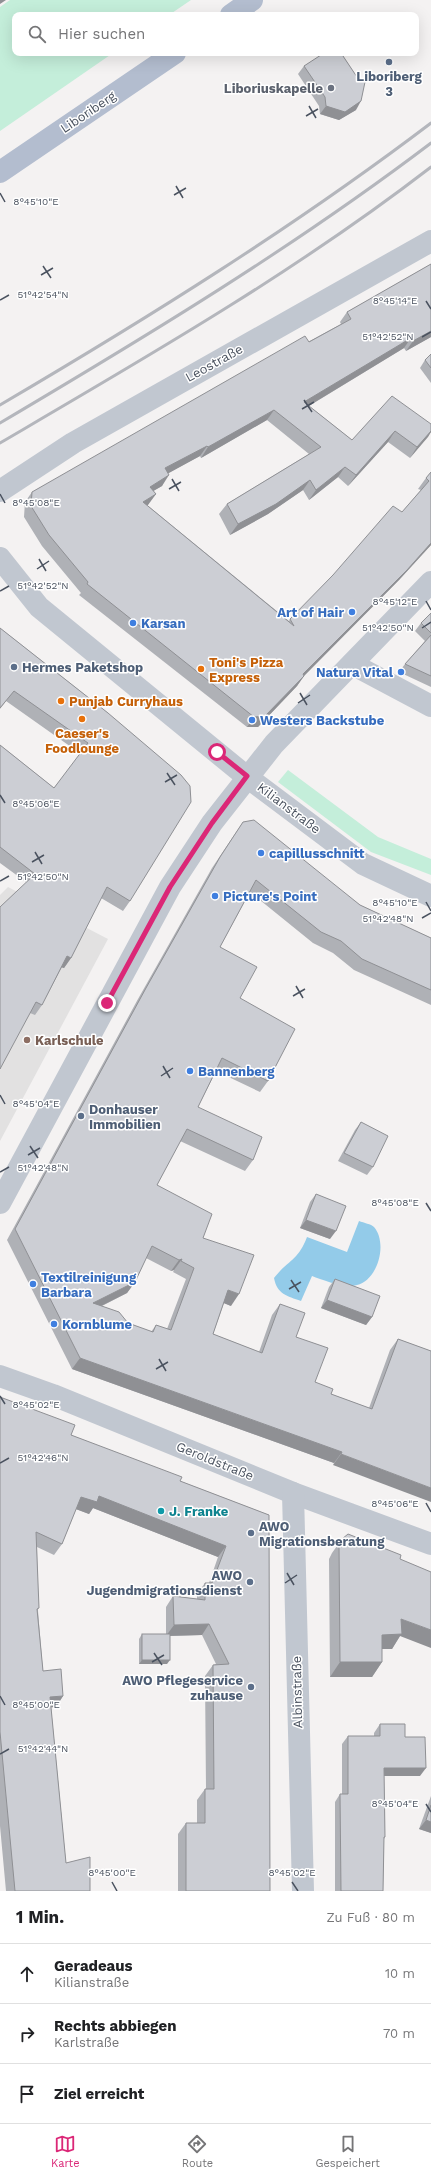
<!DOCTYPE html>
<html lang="de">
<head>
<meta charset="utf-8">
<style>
	:root { --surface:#fff; --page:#f6f6f6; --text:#202124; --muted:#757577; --line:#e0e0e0; --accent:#db2777 }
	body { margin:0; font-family:"Work Sans",sans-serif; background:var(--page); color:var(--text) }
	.stop { position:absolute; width:12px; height:12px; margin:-9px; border:3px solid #db2777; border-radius:50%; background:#fff }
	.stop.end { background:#db2777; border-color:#fff; box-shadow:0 1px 4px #0008 }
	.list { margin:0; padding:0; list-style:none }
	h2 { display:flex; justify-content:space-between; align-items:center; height:52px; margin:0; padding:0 16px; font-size:17px }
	h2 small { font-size:13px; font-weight:400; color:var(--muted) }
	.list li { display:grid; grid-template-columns:26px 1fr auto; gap:12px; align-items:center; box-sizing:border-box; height:60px; padding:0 16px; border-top:1px solid var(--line) }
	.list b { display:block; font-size:15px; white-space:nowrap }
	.list p { margin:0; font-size:13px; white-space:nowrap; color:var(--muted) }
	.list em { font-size:13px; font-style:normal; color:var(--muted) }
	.icon { flex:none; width:22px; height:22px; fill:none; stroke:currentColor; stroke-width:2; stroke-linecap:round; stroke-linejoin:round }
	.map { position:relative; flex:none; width:431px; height:1891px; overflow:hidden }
	.search { position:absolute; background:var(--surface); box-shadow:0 4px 16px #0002; left:12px; right:12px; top:12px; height:44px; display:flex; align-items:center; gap:10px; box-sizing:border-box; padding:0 14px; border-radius:8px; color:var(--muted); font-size:15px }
	.sheet { height:232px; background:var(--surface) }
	nav { display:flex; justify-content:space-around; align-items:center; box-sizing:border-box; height:56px; border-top:1px solid var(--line); background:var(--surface); font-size:11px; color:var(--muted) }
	nav a { display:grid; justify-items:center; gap:2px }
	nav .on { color:var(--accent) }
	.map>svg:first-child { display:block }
</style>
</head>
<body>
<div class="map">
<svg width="431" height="1891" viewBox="0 0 431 1891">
	<rect width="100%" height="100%" fill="#f4f2f2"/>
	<path fill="#e2e1e1" d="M8,887L108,939L0,1141V895Z"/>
	<g fill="#c4eeda">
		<path d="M10,0H191L169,15H15V53H113L0,131V7Z"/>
		<path d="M288,770L378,837L431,859V875L371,852L278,782Z"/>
	</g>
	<path fill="#93cbe9" d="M359,1221C364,1223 371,1224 374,1227C388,1243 378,1280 357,1285C345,1289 323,1280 312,1276L301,1301C287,1296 277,1294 274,1278C288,1260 298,1261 307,1237L347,1252Z"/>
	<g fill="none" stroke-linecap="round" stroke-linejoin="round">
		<g stroke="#c1c7d0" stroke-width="22">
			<path d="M0,491L73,443L431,241"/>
			<path d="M0,558L39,607L247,777L363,864L431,896"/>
			<path d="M352,664L431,706"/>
			<path d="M0,1203L170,887L212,823L274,744L431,582"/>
			<path d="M0,1376L53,1395L293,1493L431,1544"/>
			<path d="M293,1493L303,1891"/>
		</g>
		<g stroke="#b3bdcf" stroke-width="22">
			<path d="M231,15L252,0"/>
			<path d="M0,172L175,53"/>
		</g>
		<g stroke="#b4b6bc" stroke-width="3">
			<path d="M0,405C148,318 294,227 431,123"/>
			<path d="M0,423C147,336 294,247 431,143"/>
			<path d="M0,443C147,357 295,272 431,167"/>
		</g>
	</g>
	<g fill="#afb1b6" fill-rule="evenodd">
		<path d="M304,66L356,110L339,120L320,114L319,106L298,74Z"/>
		<path d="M431,264V337L406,351L404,348L309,406L352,440L431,424V432L410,458L388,442L348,486L338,477L309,500L303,490L268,514L230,535L219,514L227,504L309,454L267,420L201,458L200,456L168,473L162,486L153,491L156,494L147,505L289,621L290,619L402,512L421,490L418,489L426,478L431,472V545L399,580L304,676L297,686L258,727H247L79,595L81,593L42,546L24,517L25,502L32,492L341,324L340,322L347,312Z"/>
		<path d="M431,354V383L420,368L425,360Z"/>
		<path d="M431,613V687L399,672L405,664L425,641L415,631L421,623Z"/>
		<path d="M0,628L108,713L130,901L123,911L101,898L71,958L64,968L62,967L42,1005L35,1015L30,1013L26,882L0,863V745L54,788L81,754L6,701L0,709Z"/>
		<path d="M243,822L360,905L431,938V1005L354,970L333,953L313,943L250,892L220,947L240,998L268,1081L260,1092L216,1071L198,1107L253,1160L245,1171L180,1141L157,1185L203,1238L231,1306L224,1303L213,1334L259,1352L272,1315L280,1304L296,1337L315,1382L331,1394L369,1408L390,1350L398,1339L431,1351L333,1465L334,1463L72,1369L7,1240L138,999L212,868ZM146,1258L171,1271L174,1270L173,1272L186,1279L167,1329L156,1325L151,1332L128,1323L102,1306L127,1293L135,1282Z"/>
		<path d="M361,1122L373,1167L367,1175L338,1161L355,1130Z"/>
		<path d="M316,1194L330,1239L300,1228L310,1202Z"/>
		<path d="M335,1279L372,1317L366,1325L321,1308L329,1287Z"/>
		<path d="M0,1397L71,1435L180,1481L269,1515L270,1891H178V1834L186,1823H197V1800L205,1789H206L205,1676L213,1665L216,1664L202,1635L170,1636L167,1664H139V1639L142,1634H166V1607L173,1596L197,1599V1594L205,1583H209L218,1557L93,1508L89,1514L76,1509L62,1544L54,1555L37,1547L38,1611L43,1671L63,1696L56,1707H51L66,1863L90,1891H6L0,1826Z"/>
		<path d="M342,1539L400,1559V1636L392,1649H382V1662L372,1677H330L329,1559L332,1553Z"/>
		<path d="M380,1724L405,1737L420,1776H384L385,1837L384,1839L383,1891H335V1802L340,1794H342V1744L348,1736H374V1733Z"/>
		<path d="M431,1796V1833L419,1829Z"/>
	</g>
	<g fill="#8f9094">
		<path d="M0,0H6L0,4Z"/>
		<path d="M361,101L356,110L339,120L320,114L326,106Z"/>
		<path d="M431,331V337L406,351L413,341Z"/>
		<path d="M411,338L404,348L297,413L304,402Z"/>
		<path d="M274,410L267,420L201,458L208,447Z"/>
		<path d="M395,431L388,442L348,486L356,475Z"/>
		<path d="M431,431V432L428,437L410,458L417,447Z"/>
		<path d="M207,446L200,456L158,479L165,468Z"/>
		<path d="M345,467L338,477L309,500L316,490Z"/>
		<path d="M169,475L162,486L143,497L150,487Z"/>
		<path d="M310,480L303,490L268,514L230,535L238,524Z"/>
		<path d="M156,494L148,505L135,512L143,502Z"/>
		<path d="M431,543V545L399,580L295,685L303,674Z"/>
		<path d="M304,676L297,686L258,727H247L254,717Z"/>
		<path d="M67,956L71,958L64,968L60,967Z"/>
		<path d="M306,1220L336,1231L330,1239L300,1228Z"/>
		<path d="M182,1259L174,1270L171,1271L179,1260Z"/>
		<path d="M135,1282L127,1293L85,1314L93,1303Z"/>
		<path d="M228,1290L239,1294L231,1306L221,1302Z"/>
		<path d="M327,1300L372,1317L366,1325L321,1308Z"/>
		<path d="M80,1358L342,1452L334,1463L72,1369Z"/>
		<path d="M341,1454L431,1488V1502L333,1465Z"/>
		<path d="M99,1496L226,1546L218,1557L93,1508L89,1514L73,1508L81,1497Z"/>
		<path d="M401,1619L431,1630V1648L400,1636L392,1649H372L382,1635Z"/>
		<path d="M209,1624L202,1635L166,1636L174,1625Z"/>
		<path d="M142,1660H170L167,1664H139Z"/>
		<path d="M340,1662H382L372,1677H330Z"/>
		<path d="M63,1696L56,1707L42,1708L50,1697Z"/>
		<path d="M384,1768H426L420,1776H378Z"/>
		<path d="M426,1820L431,1822V1833L419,1829Z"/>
	</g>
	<g fill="#ccced4" stroke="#8f9094" fill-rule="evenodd">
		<path d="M324,53H341L357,77L365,82L361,101L345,112L326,106L325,97L304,66Z"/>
		<path d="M431,264V331L413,341L411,338L304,402L352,440L392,396L431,424V431L417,447L395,431L356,475L345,467L316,490L310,480L276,504L238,524L227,504L321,447L274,410L208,447L207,446L165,468L169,475L150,487L156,494L143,502L294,626L290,619L333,575L393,506L402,512L429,481L426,478L431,472V543L407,570L303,674L304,676L265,716L254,717L87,584L88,582L49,535L31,506L32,492L305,336L309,342L351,319L347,312Z"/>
		<path d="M431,354V368L425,360Z"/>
		<path d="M431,613V633L421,623Z"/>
		<path d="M0,628L108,713L181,775L190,786L191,802L130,901L107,887L71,958L67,956L42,1005L36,1002L0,1069V907L35,874L0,847V745L54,788L88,743L14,691L0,708Z"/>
		<path d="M431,635V676L405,664Z"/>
		<path d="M254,820L360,905L431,938V990L362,959L341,941L321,932L256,880L220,947L257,967L240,998L295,1029L268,1081L222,1058L198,1107L262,1137L253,1160L187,1129L157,1185L212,1214L203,1238L254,1255L239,1294L228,1290L213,1334L262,1353L280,1304L305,1313L296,1337L328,1348L315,1382L333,1389L331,1394L372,1409L398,1339L431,1351V1488L341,1454L342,1452L80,1358L15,1229L146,988L220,857L243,822ZM152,1246L179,1260L182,1259L181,1261L194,1268L171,1330L156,1325L153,1332L128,1323L119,1312L93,1303L135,1282Z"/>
		<path d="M361,1122L388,1136L373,1167L344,1153Z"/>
		<path d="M316,1194L346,1206L336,1231L306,1220Z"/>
		<path d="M335,1279L380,1296L372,1317L327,1300Z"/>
		<path d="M0,1397L75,1425L71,1435L182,1477L180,1481L269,1515L270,1891H186V1823H205V1789H214L213,1665L229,1664L209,1624L174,1625L173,1596L205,1600V1583H212L226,1546L99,1496L97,1502L81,1497L62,1544L36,1532L39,1608L37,1609L43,1671L61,1669L63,1696L50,1697L66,1863L90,1857V1891H15L0,1732Z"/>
		<path d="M348,1534L401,1555L400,1559L431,1572V1630L401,1619L402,1634L382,1635V1662H340L339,1545L342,1539Z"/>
		<rect x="142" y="1634" width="28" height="26"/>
		<path d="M380,1724H405V1737H425L426,1768H384L385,1837H384L383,1891H341L340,1794H348V1736H380Z"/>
		<path d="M431,1805V1822L426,1820Z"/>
	</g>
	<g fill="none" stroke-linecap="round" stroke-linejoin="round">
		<path stroke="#db2777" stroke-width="5" d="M107,1003L170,887L212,823L247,776L217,752"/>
	</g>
	<path fill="none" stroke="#4a525f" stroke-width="1.5" d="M309,106L316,118M306,116L318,109M176,186L183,198M0,193L5,202M174,195L186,188M43,266L51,278M41,275L53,268M0,300L9,295M426,301L431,309M422,337L431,332M304,400L312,412M302,409L314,402M172,479L179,491M169,489L181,482M0,494L5,503M39,559L46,571M37,569L49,561M0,591L9,586M426,601L431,610M422,628L431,622M300,693L307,705M298,703L310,695M167,773L175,785M165,782L177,775M0,795L5,803M35,852L42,864M32,862L44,855M0,881L9,876M426,902L431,911M422,918L431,913M296,986L303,998M293,996L305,989M163,1066L170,1078M161,1076L173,1068M0,1095L5,1104M30,1146L38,1158M28,1155L40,1148M0,1172L9,1167M426,1203L431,1211M291,1280L299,1292M289,1289L301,1282M159,1359L166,1371M156,1369L168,1362M0,1396L5,1404M0,1463L9,1458M426,1503L431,1512M287,1573L294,1585M285,1583L297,1575M154,1653L162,1665M152,1662L164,1655M0,1696L5,1705M0,1754L9,1749M426,1804L431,1812M112,1882L117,1891M292,1882L298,1891"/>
	<g fill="#5c6f8a" stroke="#fff" stroke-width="1.5">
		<circle cx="389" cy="62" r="4"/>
		<circle cx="14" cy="667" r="4"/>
		<circle cx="81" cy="1116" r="4"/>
		<circle cx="251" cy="1533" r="4"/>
		<circle cx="250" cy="1582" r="4"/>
		<circle cx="251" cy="1687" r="4"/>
	</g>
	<circle fill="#6b7280" stroke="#fff" stroke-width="1.5" cx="331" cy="88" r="4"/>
	<g fill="#3f7fe0" stroke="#fff" stroke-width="1.5">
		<circle cx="352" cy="612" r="4"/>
		<circle cx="133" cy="623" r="4"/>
		<circle cx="401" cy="672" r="4"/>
		<circle cx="252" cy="720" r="4"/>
		<circle cx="261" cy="853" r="4"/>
		<circle cx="215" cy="896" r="4"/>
		<circle cx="190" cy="1071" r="4"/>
		<circle cx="33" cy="1284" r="4"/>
		<circle cx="54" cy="1324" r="4"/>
	</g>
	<g fill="#e8710a" stroke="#fff" stroke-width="1.5">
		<circle cx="201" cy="669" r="4"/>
		<circle cx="61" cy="701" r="4"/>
		<circle cx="82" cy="719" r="4"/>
	</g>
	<circle fill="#8d6e63" stroke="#fff" stroke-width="1.5" cx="27" cy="1040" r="4"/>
	<circle fill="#0f9aa8" stroke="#fff" stroke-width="1.5" cx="161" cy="1511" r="4"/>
	<g text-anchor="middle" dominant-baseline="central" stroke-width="3" stroke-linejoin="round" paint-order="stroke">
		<g font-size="13" font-weight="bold" fill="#4e5e75" stroke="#fff" text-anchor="start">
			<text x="389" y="76" text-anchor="middle">Liboriberg<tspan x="389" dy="15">3</tspan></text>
			<text x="22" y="667">Hermes Paketshop</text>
			<text x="89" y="1109">Donhauser<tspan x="89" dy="15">Immobilien</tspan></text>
			<text x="259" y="1526">AWO<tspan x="259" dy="15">Migrationsberatung</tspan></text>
			<text x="242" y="1575" text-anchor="end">AWO<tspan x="242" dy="15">Jugendmigrationsdienst</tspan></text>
			<text x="243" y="1680" text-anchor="end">AWO Pflegeservice<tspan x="243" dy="15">zuhause</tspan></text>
		</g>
		<g font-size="13" font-weight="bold" fill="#5b616d" stroke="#fff" text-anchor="end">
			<text x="323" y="88">Liboriuskapelle</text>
		</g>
		<g font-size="13" fill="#4a525f" stroke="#fff">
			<text transform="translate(88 112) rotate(-34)">Liboriberg</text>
			<text transform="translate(214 363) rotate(-29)">Leostraße</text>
			<text transform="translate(289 808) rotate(37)">Kilianstraße</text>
			<text transform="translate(215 1461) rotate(22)">Geroldstraße</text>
			<text transform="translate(297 1692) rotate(-91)">Albinstraße</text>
		</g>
		<g font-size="13" font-weight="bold" fill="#366cbe" stroke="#fff" text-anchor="start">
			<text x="344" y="612" text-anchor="end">Art of Hair</text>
			<text x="141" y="623">Karsan</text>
			<text x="393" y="672" text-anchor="end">Natura Vital</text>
			<text x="260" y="720">Westers Backstube</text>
			<text x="269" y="853">capillusschnitt</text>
			<text x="223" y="896">Picture's Point</text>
			<text x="198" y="1071">Bannenberg</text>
			<text x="41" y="1277">Textilreinigung<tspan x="41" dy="15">Barbara</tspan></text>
			<text x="62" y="1324">Kornblume</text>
		</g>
		<g font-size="13" font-weight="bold" fill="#c56008" stroke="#fff" text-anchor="start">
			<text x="209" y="662">Toni's Pizza<tspan x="209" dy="15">Express</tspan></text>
			<text x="69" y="701">Punjab Curryhaus</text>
			<text x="82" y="733" text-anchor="middle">Caeser's<tspan x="82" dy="15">Foodlounge</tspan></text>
		</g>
		<g font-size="13" font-weight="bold" fill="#785e54" stroke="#fff" text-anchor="start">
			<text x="35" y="1040">Karlschule</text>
		</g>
		<g font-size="13" font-weight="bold" fill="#0d838f" stroke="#fff" text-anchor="start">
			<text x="169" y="1511">J. Franke</text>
		</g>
	</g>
	<g font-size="10" text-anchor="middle" fill="#4a525f" stroke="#fff" stroke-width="3" stroke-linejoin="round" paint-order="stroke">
		<text x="36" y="205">8°45'10"E</text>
		<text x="43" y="298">51°42'54"N</text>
		<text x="395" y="304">8°45'14"E</text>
		<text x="388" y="340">51°42'52"N</text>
		<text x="36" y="506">8°45'08"E</text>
		<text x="43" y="589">51°42'52"N</text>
		<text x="395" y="605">8°45'12"E</text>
		<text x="388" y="631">51°42'50"N</text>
		<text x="36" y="807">8°45'06"E</text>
		<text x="43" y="880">51°42'50"N</text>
		<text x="395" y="906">8°45'10"E</text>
		<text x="388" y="922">51°42'48"N</text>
		<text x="36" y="1107">8°45'04"E</text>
		<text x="43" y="1171">51°42'48"N</text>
		<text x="395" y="1206">8°45'08"E</text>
		<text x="36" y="1408">8°45'02"E</text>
		<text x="43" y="1461">51°42'46"N</text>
		<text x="395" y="1507">8°45'06"E</text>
		<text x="36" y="1708">8°45'00"E</text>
		<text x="43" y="1752">51°42'44"N</text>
		<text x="395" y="1807">8°45'04"E</text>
		<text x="112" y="1876">8°45'00"E</text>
		<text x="292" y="1876">8°45'02"E</text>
	</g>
</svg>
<div class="stop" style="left:217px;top:752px"></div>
<div class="stop end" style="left:107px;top:1003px"></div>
<div class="search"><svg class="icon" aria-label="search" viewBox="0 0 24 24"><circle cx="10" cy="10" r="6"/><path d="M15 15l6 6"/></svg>Hier suchen</div>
</div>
<section class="sheet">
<h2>1 Min.<small>Zu Fuß · 80 m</small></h2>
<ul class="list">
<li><svg class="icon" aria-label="ahead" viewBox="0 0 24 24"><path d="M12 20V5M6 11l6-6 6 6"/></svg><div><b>Geradeaus</b><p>Kilianstraße</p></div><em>10 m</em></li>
<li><svg class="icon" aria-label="right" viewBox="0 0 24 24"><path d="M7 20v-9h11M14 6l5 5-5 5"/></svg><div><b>Rechts abbiegen</b><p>Karlstraße</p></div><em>70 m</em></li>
<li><svg class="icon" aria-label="arrive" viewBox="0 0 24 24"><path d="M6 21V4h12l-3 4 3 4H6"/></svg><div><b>Ziel erreicht</b></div></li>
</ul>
</section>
<nav>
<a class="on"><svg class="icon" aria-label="map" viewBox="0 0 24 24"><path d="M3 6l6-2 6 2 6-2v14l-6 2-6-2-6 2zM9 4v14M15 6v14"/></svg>Karte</a>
<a><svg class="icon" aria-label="directions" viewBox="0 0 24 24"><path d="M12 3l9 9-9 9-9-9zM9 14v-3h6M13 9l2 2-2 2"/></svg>Route</a>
<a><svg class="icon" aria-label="saved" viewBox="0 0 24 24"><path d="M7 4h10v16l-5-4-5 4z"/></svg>Gespeichert</a>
</nav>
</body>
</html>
